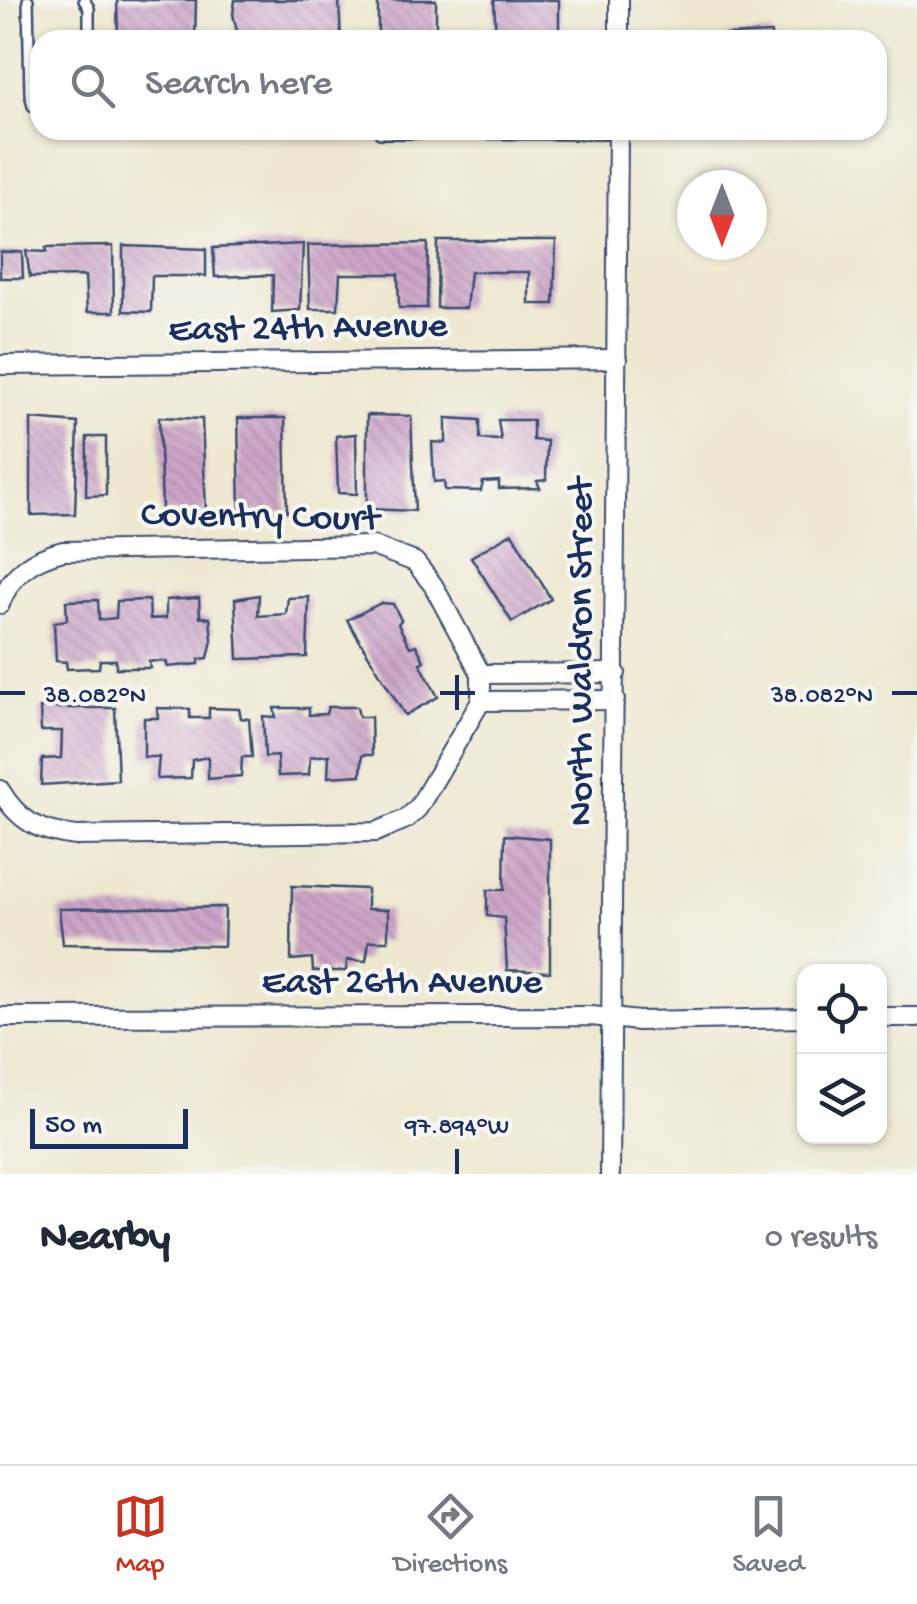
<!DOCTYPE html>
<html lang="en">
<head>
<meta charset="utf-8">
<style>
	:root { --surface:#fff; --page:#f2f2f3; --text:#1f2937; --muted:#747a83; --line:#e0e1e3; --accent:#c8321e }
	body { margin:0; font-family:"Gochi Hand",sans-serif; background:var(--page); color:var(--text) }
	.controls { position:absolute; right:30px; bottom:30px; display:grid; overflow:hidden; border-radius:20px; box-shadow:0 2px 8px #0004 }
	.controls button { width:90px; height:90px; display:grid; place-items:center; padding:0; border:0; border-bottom:2px solid var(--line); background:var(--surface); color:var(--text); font:50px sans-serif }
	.compass { position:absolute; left:677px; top:170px; width:90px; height:90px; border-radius:50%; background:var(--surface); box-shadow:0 2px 8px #0004; rotate:180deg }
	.scale { position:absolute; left:30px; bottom:25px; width:158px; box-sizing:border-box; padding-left:10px; border:5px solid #1b2f5e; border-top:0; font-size:28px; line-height:35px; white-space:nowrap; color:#1b2f5e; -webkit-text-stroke:8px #f6f6f2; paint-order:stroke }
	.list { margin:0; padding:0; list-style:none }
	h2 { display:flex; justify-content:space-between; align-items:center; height:130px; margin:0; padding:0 40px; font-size:42px }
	h2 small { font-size:32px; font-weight:400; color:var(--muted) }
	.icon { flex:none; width:55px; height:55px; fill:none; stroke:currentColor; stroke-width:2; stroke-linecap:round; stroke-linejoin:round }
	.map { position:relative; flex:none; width:917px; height:1174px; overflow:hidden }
	.search { position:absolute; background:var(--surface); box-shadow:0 2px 8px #0004; left:30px; right:30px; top:30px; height:110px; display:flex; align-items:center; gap:25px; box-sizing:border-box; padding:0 35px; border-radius:30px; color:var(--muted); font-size:38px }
	.sheet { height:290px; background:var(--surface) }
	nav { display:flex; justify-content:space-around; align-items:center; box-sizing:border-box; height:140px; border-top:2px solid var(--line); background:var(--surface); font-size:28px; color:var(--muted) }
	nav a { display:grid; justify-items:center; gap:5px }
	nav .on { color:var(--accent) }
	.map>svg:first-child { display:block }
</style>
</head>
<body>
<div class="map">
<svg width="917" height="1174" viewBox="0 0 917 1174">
	<defs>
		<pattern id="building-back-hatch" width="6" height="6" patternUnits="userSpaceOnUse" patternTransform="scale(2.5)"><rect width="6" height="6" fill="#cea6c9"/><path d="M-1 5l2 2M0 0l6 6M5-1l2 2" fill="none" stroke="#a688a6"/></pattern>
	</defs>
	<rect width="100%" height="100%" fill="#f6f6f2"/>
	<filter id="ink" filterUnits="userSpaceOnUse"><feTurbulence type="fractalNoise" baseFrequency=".01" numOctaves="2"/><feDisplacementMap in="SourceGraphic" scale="20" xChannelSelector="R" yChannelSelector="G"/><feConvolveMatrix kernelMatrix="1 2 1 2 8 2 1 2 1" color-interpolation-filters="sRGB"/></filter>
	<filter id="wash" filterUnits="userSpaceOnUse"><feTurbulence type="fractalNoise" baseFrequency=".0048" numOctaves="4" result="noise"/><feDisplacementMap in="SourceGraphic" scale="40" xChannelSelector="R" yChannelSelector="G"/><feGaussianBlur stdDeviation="2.25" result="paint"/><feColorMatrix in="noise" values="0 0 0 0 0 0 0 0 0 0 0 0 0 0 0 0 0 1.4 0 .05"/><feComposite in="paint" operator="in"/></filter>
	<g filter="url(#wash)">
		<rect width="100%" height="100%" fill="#eee8d0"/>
		<g id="blocks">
			<g fill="url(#building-back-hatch)">
				<path d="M117,0H196L195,40H118Z"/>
				<path d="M235,0H339L341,40H239L233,14Z"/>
				<rect x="378" y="0" width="58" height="40"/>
				<path d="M494,0H559V40H496Z"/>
				<path d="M771,33V40H727V35Z"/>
				<path d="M438,241H556L554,304H529V272H470L466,308H437Z"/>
				<path d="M428,243L427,308H399L398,274H340L338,309H310L308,245Z"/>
				<path d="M303,244L300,310L272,312L273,275L215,277L213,248Z"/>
				<path d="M113,246L114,312H87L85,276L30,277L26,251L47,252L46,247Z"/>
				<path d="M123,246L206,249V276H152L151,312L123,311Z"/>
				<path d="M0,252H22L23,278H0Z"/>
				<path d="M367,415L411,416L415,511L367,509Z"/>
				<path d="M159,417L202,419L206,513L162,512Z"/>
				<path d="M238,418H285L287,512H240Z"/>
				<path d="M446,418L480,420V439L501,440L498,420H533V440L547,441L546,480L537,481L540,488L499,489V481L483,482L481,491L445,490L444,481L434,482L432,442L446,443Z"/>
				<path d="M31,419L78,423L75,514L31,515Z"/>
				<path d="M356,434L357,494L338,493L336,436Z"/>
				<path d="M87,437H106V495L86,496Z"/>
				<path d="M512,533L551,599L512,622L471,557Z"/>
				<path d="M259,595L258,616L286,614L288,598L309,597L307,657L238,659L235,599Z"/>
				<path d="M199,598L200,617L210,618L212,640L208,658L199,659V664L167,667V662L149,661L150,668H116V660H100L99,668L67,669L66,662L56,661L54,622L67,620L66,601L98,600L99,620L116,618L117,601L149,600L150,619L166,618V600Z"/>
				<path d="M381,603L393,604L401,620L398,624L410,647L416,645L424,661L420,663L438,697L405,715L347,620Z"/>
				<path d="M328,707H357L359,717H371L372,755H362L361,775L328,777L329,755L310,757L309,775L278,776L277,756L265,757L263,716L276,717L274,708H309V715L326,714Z"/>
				<path d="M40,708H115L118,780L41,785L42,759L61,758L62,731H41Z"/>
				<path d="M157,708L190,709V718H209V708L239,709L241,718L249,719L252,757H242L241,776L208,779V757L192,760L191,778L157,779L159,757H144V718H158Z"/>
				<path d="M505,835L550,839V972L507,970L504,918L487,916V890H504Z"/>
				<path d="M292,886L367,889V909L388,910V941H369L366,961L347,960L346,971H313L312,958L291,960Z"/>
				<path d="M225,907L224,946L63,944L59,909Z"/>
			</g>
		</g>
	</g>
	<g filter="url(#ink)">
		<use href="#blocks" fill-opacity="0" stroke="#3b4b6f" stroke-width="2.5"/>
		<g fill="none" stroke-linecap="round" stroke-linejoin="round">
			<defs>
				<g id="lane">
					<path d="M28,0L30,93L33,106L40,109"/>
					<path d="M84,0L89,8V40"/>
					<path d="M380,133L618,134"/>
				</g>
				<g id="street">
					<path d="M619,40V0"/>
					<path d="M0,365L617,359"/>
					<path d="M0,604C11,573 32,559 63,551L373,546L415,562L433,585L481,674V701L418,808L406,819L376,832L76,836C40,832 19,822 0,790"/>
					<path d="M481,674L616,673"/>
					<path d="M481,701L615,700"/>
					<path d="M0,1017L591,1016L639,1021L804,1018"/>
					<path d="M880,1017H917"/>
					<path d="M610,1174L618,130"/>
				</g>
			</defs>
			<use href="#lane" stroke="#3b4b6f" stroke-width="14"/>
			<use href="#street" stroke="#3b4b6f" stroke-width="22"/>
			<use href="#lane" stroke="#fff" stroke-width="9"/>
			<use href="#street" stroke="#fff" stroke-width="18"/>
		</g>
	</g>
	<path fill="none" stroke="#1b2f5e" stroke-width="4" d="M457,675V710M0,693H25M440,693H475M892,693H917M457,1149V1174"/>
	<g text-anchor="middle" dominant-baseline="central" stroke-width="8" stroke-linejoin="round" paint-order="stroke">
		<g font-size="38" fill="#1b2f5e" stroke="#f6f6f2">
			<text transform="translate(308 330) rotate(-1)">East 24th Avenue</text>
			<text transform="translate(260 519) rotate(1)">Coventry Court</text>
			<text transform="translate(583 652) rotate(-90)">North Waldron Street</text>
			<text x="402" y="984">East 26th Avenue</text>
		</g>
	</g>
	<g font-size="25" text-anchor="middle" fill="#1b2f5e" stroke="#f6f6f2" stroke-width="8" stroke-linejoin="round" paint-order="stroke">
		<text x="822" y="702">38.082°N</text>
		<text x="95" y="702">38.082°N</text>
		<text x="457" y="1133">97.894°W</text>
	</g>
</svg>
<div class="controls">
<button><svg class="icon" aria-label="locate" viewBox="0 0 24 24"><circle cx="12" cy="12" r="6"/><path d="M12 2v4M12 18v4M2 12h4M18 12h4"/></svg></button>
<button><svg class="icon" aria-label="layers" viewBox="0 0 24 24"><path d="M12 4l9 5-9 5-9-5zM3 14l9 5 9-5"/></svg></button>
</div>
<svg class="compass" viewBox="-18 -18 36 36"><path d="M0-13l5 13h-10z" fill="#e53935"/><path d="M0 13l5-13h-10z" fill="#747a83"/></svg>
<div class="scale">50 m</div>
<div class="search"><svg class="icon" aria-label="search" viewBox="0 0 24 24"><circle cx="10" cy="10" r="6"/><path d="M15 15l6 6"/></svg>Search here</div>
</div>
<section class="sheet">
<h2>Nearby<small>0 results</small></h2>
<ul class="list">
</ul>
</section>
<nav>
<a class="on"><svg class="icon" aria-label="map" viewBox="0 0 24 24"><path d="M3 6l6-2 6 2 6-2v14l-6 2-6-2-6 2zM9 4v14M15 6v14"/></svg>Map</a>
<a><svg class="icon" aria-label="directions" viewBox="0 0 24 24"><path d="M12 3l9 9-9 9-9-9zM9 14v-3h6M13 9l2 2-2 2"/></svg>Directions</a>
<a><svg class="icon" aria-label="saved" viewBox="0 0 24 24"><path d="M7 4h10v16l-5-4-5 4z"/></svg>Saved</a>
</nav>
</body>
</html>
